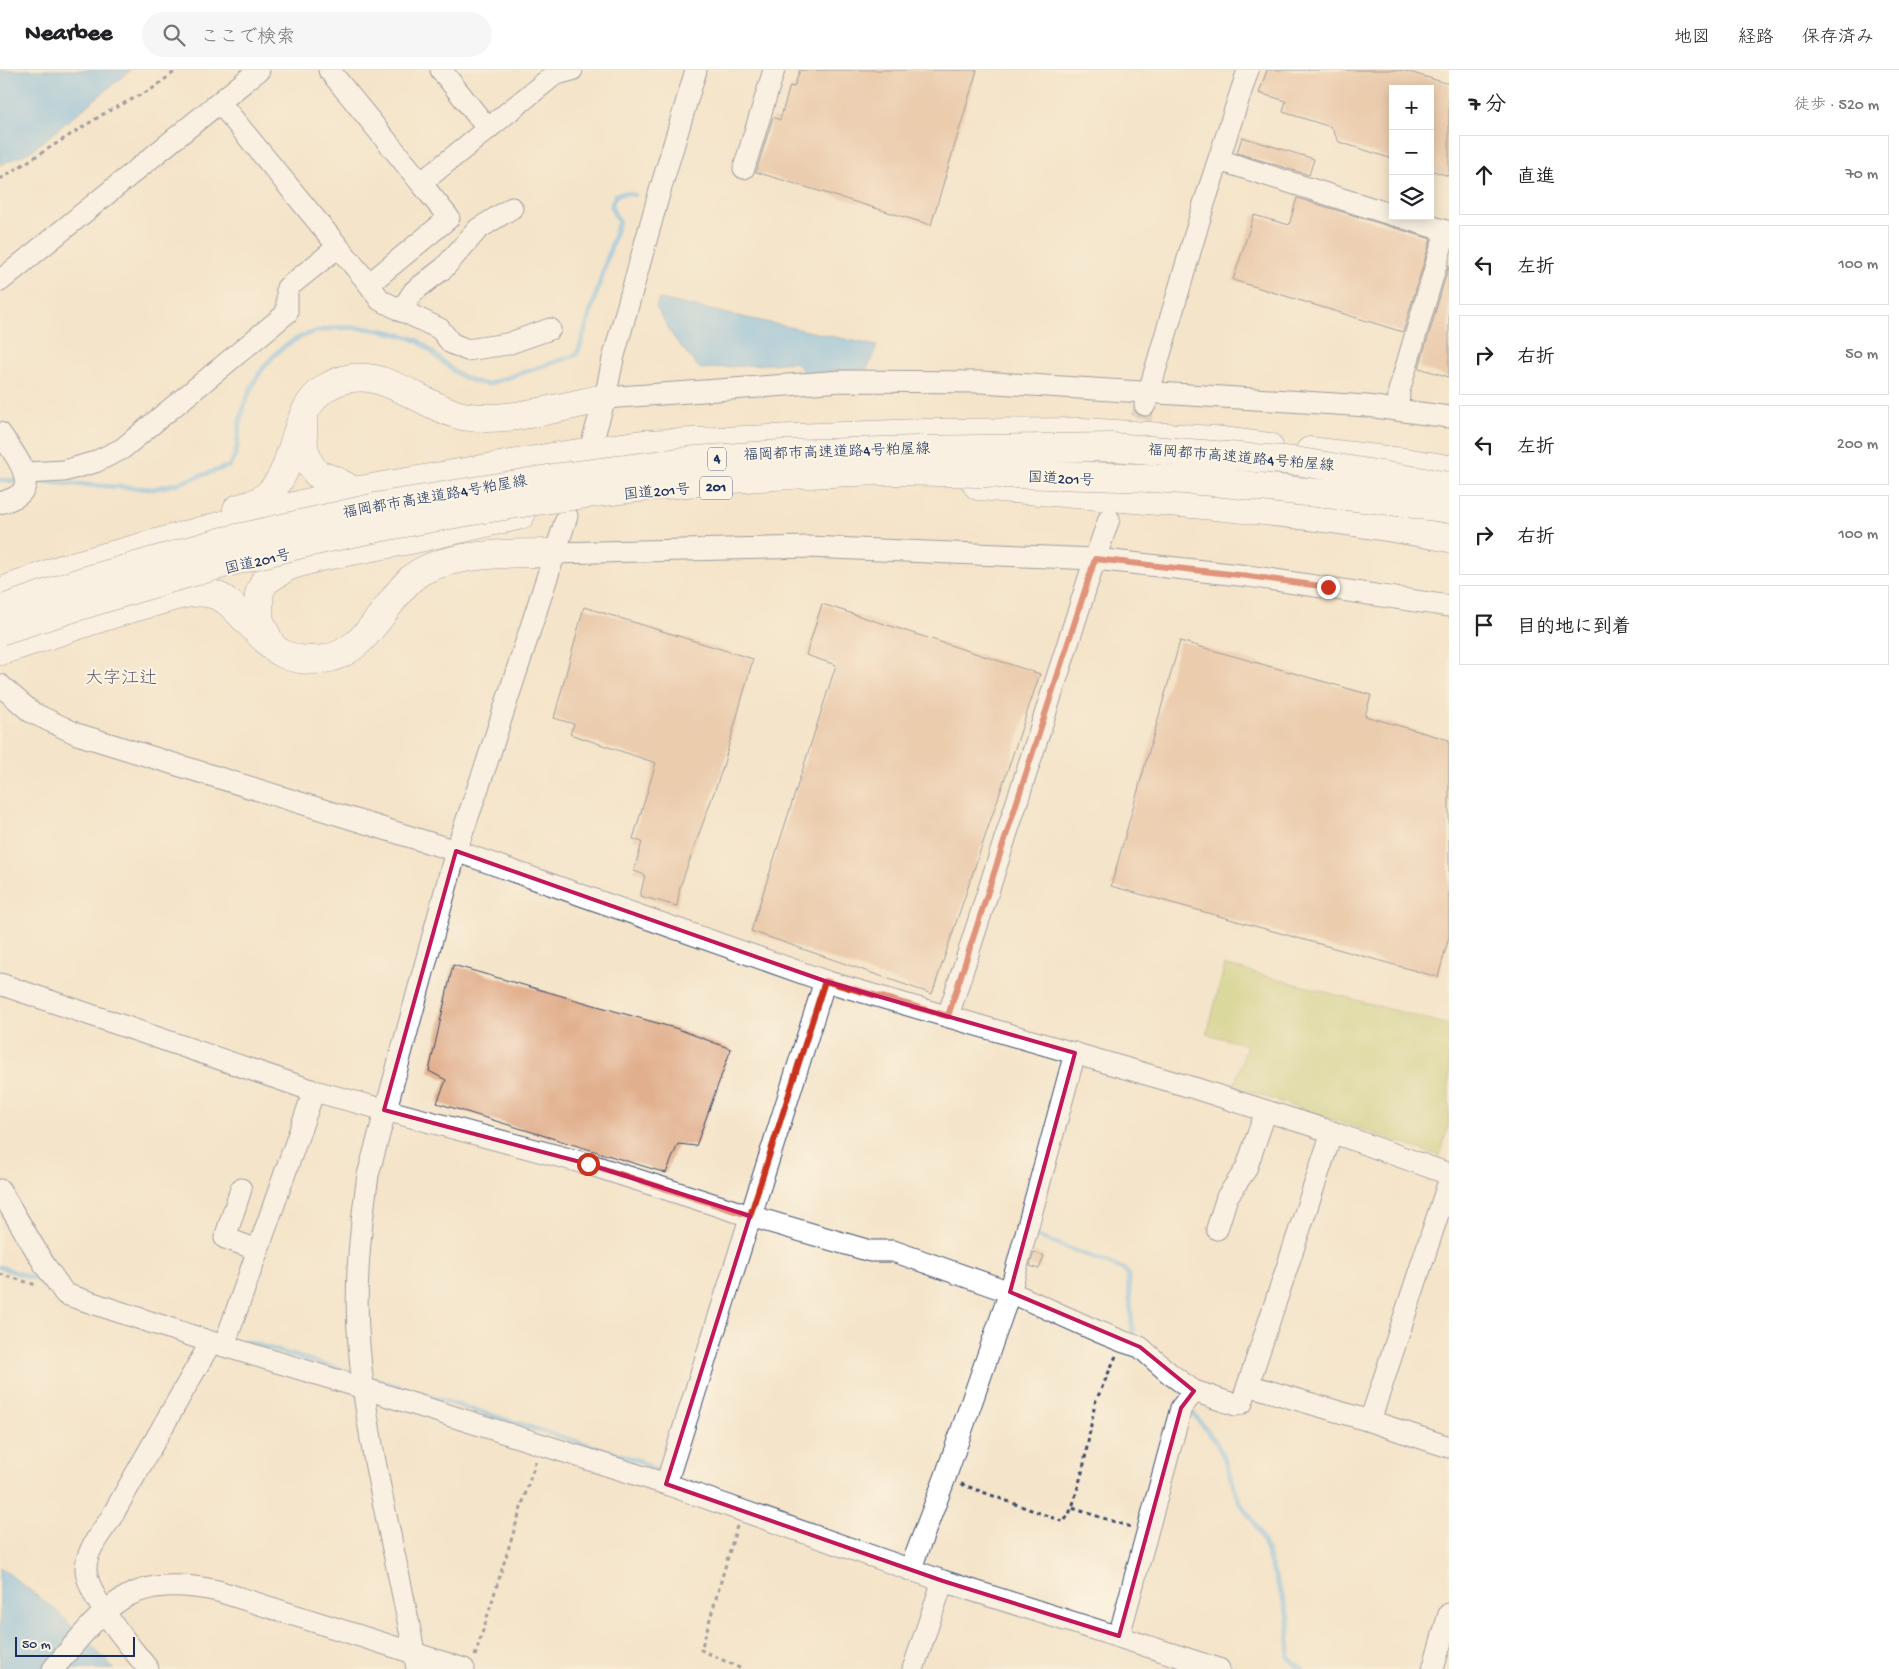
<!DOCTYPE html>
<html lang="ja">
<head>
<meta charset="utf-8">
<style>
	:root { --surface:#fff; --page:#f6f6f6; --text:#202124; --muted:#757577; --line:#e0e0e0 }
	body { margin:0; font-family:"Gochi Hand","Klee One",sans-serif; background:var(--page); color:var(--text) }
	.controls { position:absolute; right:15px; top:15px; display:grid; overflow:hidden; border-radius:0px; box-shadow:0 2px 12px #0003 }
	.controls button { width:45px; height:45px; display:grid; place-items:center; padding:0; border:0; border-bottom:1px solid var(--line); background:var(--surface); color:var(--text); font:25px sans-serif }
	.scale { position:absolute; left:15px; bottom:12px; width:120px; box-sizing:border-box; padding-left:5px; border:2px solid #1b2f5e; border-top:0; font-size:14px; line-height:18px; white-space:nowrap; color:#1b2f5e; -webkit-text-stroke:4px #fcf5e5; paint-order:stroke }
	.stop { position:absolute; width:15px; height:15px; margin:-11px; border:4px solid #c8321e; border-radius:50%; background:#fff }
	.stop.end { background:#c8321e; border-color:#fff; box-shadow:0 1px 5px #0008 }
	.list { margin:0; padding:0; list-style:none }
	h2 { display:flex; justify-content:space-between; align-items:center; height:65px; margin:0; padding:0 20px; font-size:21px }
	h2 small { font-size:16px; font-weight:400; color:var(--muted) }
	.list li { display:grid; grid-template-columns:32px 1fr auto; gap:15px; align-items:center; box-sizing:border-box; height:80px; margin:0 10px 10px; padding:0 10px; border:1px solid var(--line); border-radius:0px }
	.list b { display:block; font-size:19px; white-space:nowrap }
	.list em { font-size:16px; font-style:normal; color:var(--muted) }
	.icon { flex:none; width:28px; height:28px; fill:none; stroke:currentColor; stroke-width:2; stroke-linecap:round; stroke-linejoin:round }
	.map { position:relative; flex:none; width:1449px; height:1599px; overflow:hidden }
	header { display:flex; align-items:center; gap:30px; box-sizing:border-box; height:70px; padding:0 25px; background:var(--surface); border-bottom:1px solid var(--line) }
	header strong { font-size:24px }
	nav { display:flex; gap:28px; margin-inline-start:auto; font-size:18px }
	.search { width:350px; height:45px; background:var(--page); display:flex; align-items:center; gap:12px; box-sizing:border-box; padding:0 18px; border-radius:28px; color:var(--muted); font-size:19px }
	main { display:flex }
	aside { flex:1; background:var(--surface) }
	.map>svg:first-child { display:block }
</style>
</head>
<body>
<header>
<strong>Nearbee</strong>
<div class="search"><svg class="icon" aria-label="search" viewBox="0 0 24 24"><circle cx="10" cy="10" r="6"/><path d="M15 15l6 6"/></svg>ここで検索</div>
<nav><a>地図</a><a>経路</a><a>保存済み</a></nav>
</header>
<main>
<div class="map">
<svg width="1449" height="1599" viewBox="0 0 1449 1599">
	<rect width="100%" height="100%" fill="#fcf5e5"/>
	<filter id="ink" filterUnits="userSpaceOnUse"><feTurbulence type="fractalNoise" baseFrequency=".02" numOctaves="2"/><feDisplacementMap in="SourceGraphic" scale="10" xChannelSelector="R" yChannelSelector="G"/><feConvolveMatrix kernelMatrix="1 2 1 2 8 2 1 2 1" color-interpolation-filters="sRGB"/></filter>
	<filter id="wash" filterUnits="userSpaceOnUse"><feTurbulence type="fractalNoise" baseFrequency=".0096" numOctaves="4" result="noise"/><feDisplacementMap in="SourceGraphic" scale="20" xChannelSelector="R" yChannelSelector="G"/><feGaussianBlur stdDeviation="1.12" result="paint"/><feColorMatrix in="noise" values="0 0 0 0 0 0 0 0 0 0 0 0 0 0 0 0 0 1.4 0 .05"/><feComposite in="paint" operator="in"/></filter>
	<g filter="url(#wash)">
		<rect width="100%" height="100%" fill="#f4e4c9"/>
		<path fill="#bdca6c" stroke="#6c7c65" d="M1225,895L1449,955V1053L1440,1086L1234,1016L1247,975L1207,964Z"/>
		<g fill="#72baea" stroke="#4674a4">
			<path d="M0,0H131L31,81L0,95Z"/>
			<path d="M659,229L877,276L867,299L805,303L794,292L700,299L674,268L656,237Z"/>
			<path d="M0,1497L59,1543L114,1599H0Z"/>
		</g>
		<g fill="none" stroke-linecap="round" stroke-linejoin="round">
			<g stroke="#72baea" stroke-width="5">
				<path d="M0,410L20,411"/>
				<path d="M41,412L153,419L179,413L229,396C239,383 237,371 239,356C244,331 252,310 269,291C299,255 347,253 389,262C399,265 409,266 418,271C424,274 428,279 433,283C450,299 464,312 488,314L576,285L579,279L619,151C612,141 609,136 616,125L626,123L635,125"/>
				<path d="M1031,1164L1123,1199L1128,1204L1133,1269"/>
				<path d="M0,1197L50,1214"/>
				<path d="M244,1271L356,1304"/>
				<path d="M367,1307L637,1390L658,1401"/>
				<path d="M1188,1337L1216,1372L1224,1388L1240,1433L1253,1450L1263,1471L1289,1547V1587L1294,1593L1303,1599"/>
				<path d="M1028,1528L1072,1541"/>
				<path d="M1224,1594L1238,1599"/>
			</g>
		</g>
		<g id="blocks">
			<g fill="#e1af8d">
				<path d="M800,0H977L931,155L756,102L773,47L780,50L790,16L794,17Z"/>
				<path d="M1267,0H1403L1449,14V106L1430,100V19H1393V89L1339,72L1331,57L1283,42L1286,31L1259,23Z"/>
				<path d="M1242,67L1314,89L1309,105L1237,83Z"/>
				<path d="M1297,128L1431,169L1403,262L1233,210L1254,145L1289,155Z"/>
				<path d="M1449,195V307L1419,298Z"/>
				<path d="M822,534L1040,604L932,924L751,861L836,595L806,585Z"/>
				<path d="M584,537L753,589L722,700L680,817L677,836L640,826L645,805L634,801L642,772L633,769L656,693L570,664L574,654L554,648Z"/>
				<path d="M1180,571L1371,625L1365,646L1449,670V867L1438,907L1111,816Z"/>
				<path d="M453,895L678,959L731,979L696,1076L678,1074L666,1103L437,1033L446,1010L429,1001Z"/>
				<path d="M1034,1182L1044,1186L1039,1199L1030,1196Z"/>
			</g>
		</g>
	</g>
	<g filter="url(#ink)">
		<use href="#blocks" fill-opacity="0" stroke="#3c4a6e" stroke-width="1"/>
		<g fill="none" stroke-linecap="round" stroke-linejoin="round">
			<path stroke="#c9c0b4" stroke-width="21" stroke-dasharray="21 11" stroke-linecap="butt" d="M1131,379L1145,336"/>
			<defs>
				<g id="minor">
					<path d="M329,0L421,113"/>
					<path d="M441,0L488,59"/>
					<path d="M220,33L369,214L380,230L440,259L451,273L467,280L507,274L550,259"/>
					<path d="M1219,90L1393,145"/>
					<path d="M744,98L774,0"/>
					<path d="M1398,146L1446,161L1399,321L1398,340"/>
					<path d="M0,211L259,0"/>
					<path d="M369,214L449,148L421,113L554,5L572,0"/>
					<path d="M401,241L414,221L444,198L478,159L512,138"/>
					<path d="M605,328L842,311L981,312L1367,336L1449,347"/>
					<path d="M1145,335L1204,134L1248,0"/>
					<path d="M0,363C9,377 36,407 21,423C16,428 7,431 0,433"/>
					<path d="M593,369L605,328L613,289L659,124L696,0"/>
					<path d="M26,403L64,401L95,392L122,379L287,243V218L338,177"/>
					<path d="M554,483L808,477L1095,489L1248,506L1449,536"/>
					<path d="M0,615L31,642L77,664L456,781L825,911L1194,1018L1323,1059L1449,1104"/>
					<path d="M0,914L314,1021L588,1094L750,1146L870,1181H893L1010,1222L1097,1261L1124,1272L1140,1277L1169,1303L1194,1321L1236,1335L1242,1333L1248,1315L1370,1351L1449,1377"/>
					<path d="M948,946L1095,489L1109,449"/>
					<path d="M241,1119L225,1168L258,1180"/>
					<path d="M0,1120L44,1194L65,1224L211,1272L363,1318L666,1414L943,1511L1219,1599"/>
					<path d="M1217,1159L1227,1127L1246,1099L1266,1041"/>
					<path d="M224,1276L314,1021"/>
					<path d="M1248,1315L1332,1062"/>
					<path d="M1370,1351L1449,1111"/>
					<path d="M666,1414L825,911"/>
					<path d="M910,1500L945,1408L1010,1222L1075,983"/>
					<path d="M1119,1566L1181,1338L1194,1321"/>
					<path d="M53,1599C107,1536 127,1502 218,1521L464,1599"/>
					<path d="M148,1599C129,1574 88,1529 86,1499C86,1481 100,1464 109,1451L211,1272"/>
					<path d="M417,1599C399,1491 367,1385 359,1275C354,1219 360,1161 368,1105L456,781L487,692L567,446"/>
					<path d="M913,1599L943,1511"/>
					<path d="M1433,1599L1449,1544"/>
				</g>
				<g id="highway">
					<path d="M303,353L304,378L309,393L317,404L335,410L354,421"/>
					<path d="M1310,381L1411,393L1449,399"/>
					<path d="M971,406L978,416C1135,430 1294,438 1449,468"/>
					<path d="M237,439C246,436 258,433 265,427C300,399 288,341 327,317C375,287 418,336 463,346C504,354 564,336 605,328"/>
					<path d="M0,522L61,499L274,441L354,421L558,386L643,374L919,363L1083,362L1214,370L1269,377"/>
					<path d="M269,570L259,549V524L264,512L289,496L320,487L410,470L521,445"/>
					<path d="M0,581C51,566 100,546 152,533C171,528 195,518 215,525C229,530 237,541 247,551C254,558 272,578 280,582C292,590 311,591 324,589C366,583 383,535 411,509C440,482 517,483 554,483"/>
				</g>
			</defs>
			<use href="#minor" stroke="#3c4a6e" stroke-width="23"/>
			<use href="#highway" stroke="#3c4a6e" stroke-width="29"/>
			<g stroke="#3c4a6e" stroke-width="3" stroke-dasharray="4 4" stroke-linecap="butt">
				<path d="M0,109L105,43L152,19L177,0"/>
				<path d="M0,1204L36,1215"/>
				<path d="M1116,1286L1095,1333L1083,1399L1072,1438L1131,1457"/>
				<path d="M961,1414L1064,1452L1072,1438"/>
				<path d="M737,1456L701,1580L742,1599"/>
				<path d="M475,1586L536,1390"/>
			</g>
			<use href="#minor" stroke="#fff" stroke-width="21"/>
			<use href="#highway" stroke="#fff" stroke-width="28"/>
			<defs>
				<g id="highway-bridge">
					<path d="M0,540L80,512L224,471L381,436L554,408L696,390L781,384L917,380L1112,377L1295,391L1449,416"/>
					<path d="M0,561C115,525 230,488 348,464C514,430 684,408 853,402C902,400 951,402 1001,404C1067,405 1133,406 1200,411C1229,413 1258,417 1288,420C1342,426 1395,430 1449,439"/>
				</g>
			</defs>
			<use href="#highway-bridge" stroke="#3c4a6e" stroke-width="29" stroke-linecap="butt"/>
			<use href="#highway-bridge" stroke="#fff" stroke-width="28"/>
		</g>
	</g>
	<g fill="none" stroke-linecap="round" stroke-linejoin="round" filter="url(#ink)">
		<path stroke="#c8321e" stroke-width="6" d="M588,1094L750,1146L825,911L948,946L1095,489L1248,506L1328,517"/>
	</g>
	<path d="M0 0H1449V1599H0ZM456,781L825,911L1075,983L1010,1222L1140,1277L1194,1321L1181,1338L1119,1566L943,1511L666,1414L750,1146L588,1094L384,1040Z" fill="#f4e4c9" fill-opacity=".55" fill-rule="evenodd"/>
	<path fill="none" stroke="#c2185b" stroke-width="4" stroke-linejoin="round" d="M456,781L825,911L1075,983L1010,1222L1140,1277L1194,1321L1181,1338L1119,1566L943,1511L666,1414L750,1146L588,1094L384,1040Z"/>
	<g text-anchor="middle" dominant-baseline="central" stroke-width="4" stroke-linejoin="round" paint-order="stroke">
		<g fill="#fcf5e5" stroke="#5e6a86" stroke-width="1">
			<rect x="708" y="377.5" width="18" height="23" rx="4"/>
			<rect x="700" y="406.5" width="32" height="23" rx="4"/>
		</g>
		<g font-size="14" font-weight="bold" fill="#1b2f5e">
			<text x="717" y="389">4</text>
			<text x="716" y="418">201</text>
		</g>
		<g font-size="15" fill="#1b2f5e" stroke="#fcf5e5">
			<text transform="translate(837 383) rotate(-2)">福岡都市高速道路4号粕屋線</text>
			<text transform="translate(1241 389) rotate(5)">福岡都市高速道路4号粕屋線</text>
			<text transform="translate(1061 410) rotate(3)">国道201号</text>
			<text transform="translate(657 423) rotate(-5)">国道201号</text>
			<text transform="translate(435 428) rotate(-10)">福岡都市高速道路4号粕屋線</text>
			<text transform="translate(258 493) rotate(-13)">国道201号</text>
		</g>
		<g font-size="18" fill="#605c6e" stroke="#fcf5e5">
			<text x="121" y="609">大字江辻</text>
		</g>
	</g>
</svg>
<div class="controls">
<button>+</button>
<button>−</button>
<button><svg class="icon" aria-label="layers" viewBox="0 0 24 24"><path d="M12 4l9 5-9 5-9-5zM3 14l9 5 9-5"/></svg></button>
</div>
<div class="scale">50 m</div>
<div class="stop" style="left:588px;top:1094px"></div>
<div class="stop end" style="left:1328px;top:517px"></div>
</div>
<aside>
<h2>7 分<small>徒歩 · 520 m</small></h2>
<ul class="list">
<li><svg class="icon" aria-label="ahead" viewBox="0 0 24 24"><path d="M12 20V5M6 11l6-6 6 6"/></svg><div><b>直進</b></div><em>70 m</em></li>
<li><svg class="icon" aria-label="left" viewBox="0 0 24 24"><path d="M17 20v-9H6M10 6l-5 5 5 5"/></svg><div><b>左折</b></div><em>100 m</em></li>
<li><svg class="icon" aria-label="right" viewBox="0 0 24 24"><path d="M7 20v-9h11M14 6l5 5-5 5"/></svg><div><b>右折</b></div><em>50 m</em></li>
<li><svg class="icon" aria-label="left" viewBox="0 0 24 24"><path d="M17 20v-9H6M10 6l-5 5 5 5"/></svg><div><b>左折</b></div><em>200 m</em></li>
<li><svg class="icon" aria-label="right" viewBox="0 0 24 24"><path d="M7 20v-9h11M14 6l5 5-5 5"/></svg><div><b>右折</b></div><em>100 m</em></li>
<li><svg class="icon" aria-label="arrive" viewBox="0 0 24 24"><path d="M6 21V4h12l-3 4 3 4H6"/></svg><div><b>目的地に到着</b></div></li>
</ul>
</aside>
</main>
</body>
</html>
